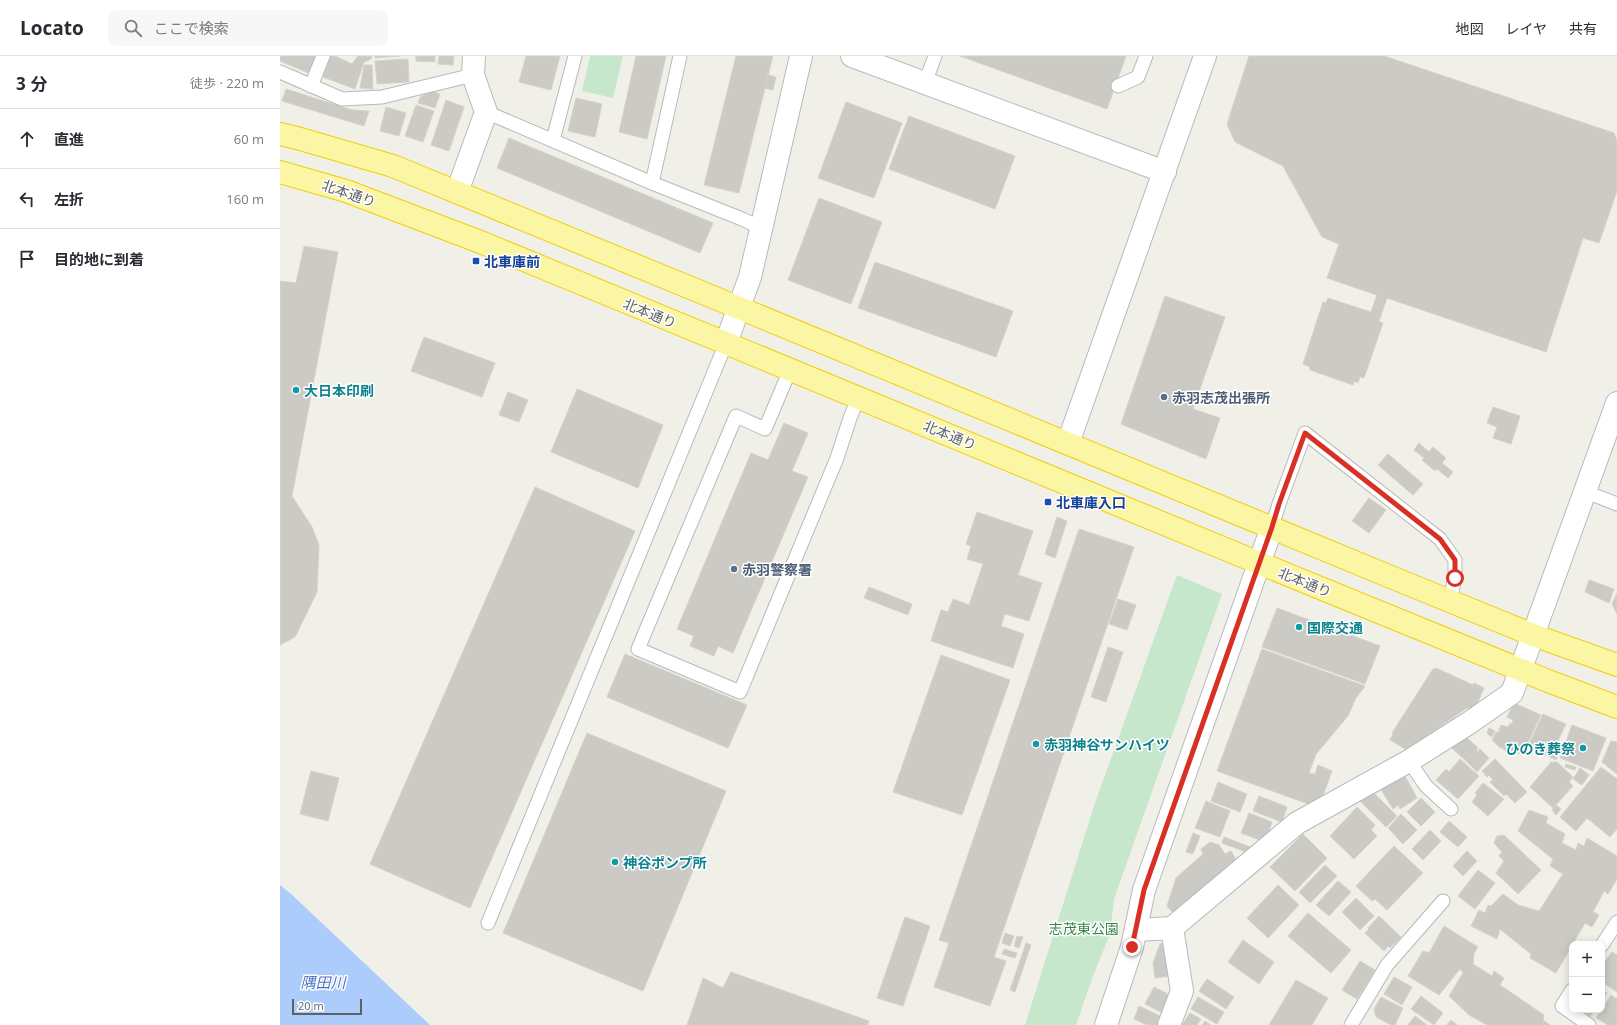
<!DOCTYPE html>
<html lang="ja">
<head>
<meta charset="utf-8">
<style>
	:root { --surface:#fff; --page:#f7f7f7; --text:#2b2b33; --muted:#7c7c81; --line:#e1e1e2 }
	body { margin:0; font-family:"Open Sans","Noto Sans JP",sans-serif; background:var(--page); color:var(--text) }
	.controls { position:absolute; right:12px; bottom:12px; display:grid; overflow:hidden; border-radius:8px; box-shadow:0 2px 10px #0003 }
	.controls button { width:36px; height:36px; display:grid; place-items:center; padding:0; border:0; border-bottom:1px solid var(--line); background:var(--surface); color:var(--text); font:20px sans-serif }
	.scale { position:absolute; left:12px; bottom:10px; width:70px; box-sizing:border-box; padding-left:4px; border:2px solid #5f6167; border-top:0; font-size:11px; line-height:14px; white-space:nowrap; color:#5f6167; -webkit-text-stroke:3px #fff; paint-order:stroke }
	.stop { position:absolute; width:12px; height:12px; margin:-9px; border:3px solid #d93025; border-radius:50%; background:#fff }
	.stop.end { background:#d93025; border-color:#fff; box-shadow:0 1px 4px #0008 }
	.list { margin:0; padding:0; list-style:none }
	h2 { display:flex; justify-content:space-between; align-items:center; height:52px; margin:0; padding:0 16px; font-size:17px }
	h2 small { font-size:13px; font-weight:400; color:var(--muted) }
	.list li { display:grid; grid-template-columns:26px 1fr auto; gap:12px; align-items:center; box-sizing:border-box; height:60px; padding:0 16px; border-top:1px solid var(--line) }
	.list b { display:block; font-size:15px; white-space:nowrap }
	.list em { font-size:13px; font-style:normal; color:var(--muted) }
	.icon { flex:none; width:22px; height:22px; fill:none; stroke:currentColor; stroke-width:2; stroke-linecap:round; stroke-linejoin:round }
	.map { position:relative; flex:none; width:1337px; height:969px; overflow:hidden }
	header { display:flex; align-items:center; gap:24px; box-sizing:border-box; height:56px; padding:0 20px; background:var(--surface); border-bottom:1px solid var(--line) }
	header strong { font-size:19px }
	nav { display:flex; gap:22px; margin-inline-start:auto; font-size:14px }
	.search { width:280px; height:36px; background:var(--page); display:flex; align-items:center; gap:10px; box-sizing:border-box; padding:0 14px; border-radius:8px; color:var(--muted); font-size:15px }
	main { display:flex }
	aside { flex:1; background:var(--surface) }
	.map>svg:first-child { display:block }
</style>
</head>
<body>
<header>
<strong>Locato</strong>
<div class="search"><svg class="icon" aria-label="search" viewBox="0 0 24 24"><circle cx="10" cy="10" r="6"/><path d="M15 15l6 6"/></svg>ここで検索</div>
<nav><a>地図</a><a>レイヤ</a><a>共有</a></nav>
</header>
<main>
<aside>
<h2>3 分<small>徒歩 · 220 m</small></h2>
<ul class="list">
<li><svg class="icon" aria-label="ahead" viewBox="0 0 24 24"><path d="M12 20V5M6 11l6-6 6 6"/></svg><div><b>直進</b></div><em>60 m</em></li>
<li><svg class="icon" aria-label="left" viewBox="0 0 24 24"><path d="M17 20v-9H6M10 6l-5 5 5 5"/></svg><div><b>左折</b></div><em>160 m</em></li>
<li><svg class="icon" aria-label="arrive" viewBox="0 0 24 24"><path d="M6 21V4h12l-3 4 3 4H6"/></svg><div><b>目的地に到着</b></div></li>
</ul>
</aside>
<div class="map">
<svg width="1337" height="969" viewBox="0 0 1337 969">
	<rect width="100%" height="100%" fill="#f0f0e8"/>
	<g fill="#c6e7cb">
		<path d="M310,0H343L333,42L302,35Z"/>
		<path d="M897,519L942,538L834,843L830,878L813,920L796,969H745L814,750Z"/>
	</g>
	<path fill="#acccfc" d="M0,829L10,837L150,969H0Z"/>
	<g fill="#cccac4" stroke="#d5d3c6">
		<path d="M0,0H38L31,18L0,5Z"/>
		<path d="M50,0H55L72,8L78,0H92L91,3L84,6L75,33L43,21Z"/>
		<path d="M95,0H120L95,2Z"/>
		<path d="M136,0H155V6L136,5Z"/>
		<path d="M159,0H174L173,9L158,8Z"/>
		<path d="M246,0H280L271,34L239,26Z"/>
		<path d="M356,0H386L367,83L339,76Z"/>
		<path d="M456,0H493L459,137L424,129Z"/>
		<path d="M680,0H846L827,53Z"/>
		<path d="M969,0H1104L1334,77L1337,85V135L1319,187L1303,182L1266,296L1107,242L1099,265L1103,267L1084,322L1080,321L1078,327L1074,325L1073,329L1030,314V311L1023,308L1043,246L1046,247L1048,242L1091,256L1097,239L1047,222L1059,188L1042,181L1003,110L955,86L947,68Z"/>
		<path d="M128,3L129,26L97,28L95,5Z"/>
		<path d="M84,9H92L93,33L80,32Z"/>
		<path d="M488,19L496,21L493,34L485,32Z"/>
		<path d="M6,33L72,54L89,55L84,70L2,45Z"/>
		<path d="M152,35L160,38L155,52L138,47L140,41Z"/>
		<path d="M296,42L322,48L315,81L288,75Z"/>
		<path d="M166,44L184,51L169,95L151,89Z"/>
		<path d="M566,46L622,67L594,142L538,122Z"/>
		<path d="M136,49L154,55L143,86L125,80Z"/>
		<path d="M106,51L126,57L119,80L100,75Z"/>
		<path d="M629,60L735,100L715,153L609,113Z"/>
		<path d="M229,82L433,167L420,197L217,112Z"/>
		<path d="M539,142L602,166L571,248L508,224Z"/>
		<path d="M24,190L58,196L12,440L32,471L39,489L37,536L15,581L0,589V225L16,227Z"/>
		<path d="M595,206L733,255L716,301L578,252Z"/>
		<path d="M885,240L945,261L913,353L940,362L926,403L841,368Z"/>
		<path d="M144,281L215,307L202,341L131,315Z"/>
		<path d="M297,333L383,369L358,432L271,396Z"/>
		<path d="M228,336L248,344L239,366L219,359Z"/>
		<path d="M1213,351L1240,360L1231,388L1213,382L1217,371L1207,367Z"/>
		<path d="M504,367L528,377L512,415L528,421L453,597L438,590L434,600L410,590L414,580L397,573L471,397L488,404Z"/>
		<path d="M1139,387L1149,396L1153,391L1166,402L1162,407L1173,416L1168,422L1157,413L1155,415L1142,404L1144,402L1134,394Z"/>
		<path d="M1108,398L1143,428L1133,439L1098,409Z"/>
		<path d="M255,431L355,475L190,852L90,808Z"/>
		<path d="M1089,442L1106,454L1089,477L1072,465Z"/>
		<path d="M697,456L753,475L738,519L762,527L749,565L725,558L721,570L744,578L733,612L651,585L661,554L668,556L673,543L689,549L703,508L687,503L691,490L686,488Z"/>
		<path d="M777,461L787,465L775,502L765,498Z"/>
		<path d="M799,473L854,491L714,901L726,905L710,950L654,931L669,887L659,884Z"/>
		<path d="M1309,524L1334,533L1329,547L1305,536Z"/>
		<path d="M589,531L632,548L628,559L584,542Z"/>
		<path d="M1337,537V558L1332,548Z"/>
		<path d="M838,543L856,549L847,574L829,568Z"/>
		<path d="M997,552L1100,590L1085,628L982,591Z"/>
		<path d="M828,591L843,596L826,646L811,641Z"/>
		<path d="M982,593L1085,630L1076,642L1068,660L1036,698L1029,717L1035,718L1038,709L1052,715L1042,742L1031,749L937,715Z"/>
		<path d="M345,598L467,649L448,692L327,641Z"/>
		<path d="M661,599L730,624L682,759L613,736Z"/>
		<path d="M1156,612L1193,629L1194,627L1204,632L1194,655L1187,652L1142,683L1132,697L1110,684L1113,678L1112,677L1153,613Z"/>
		<path d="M1234,647L1261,659L1242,699L1234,695L1232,697L1219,691L1212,684L1216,676L1218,677L1221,669L1228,671L1230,667L1232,668L1233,664L1227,661Z"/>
		<path d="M1263,658L1286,668L1274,693L1280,695L1276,704L1248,690Z"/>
		<path d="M1292,669L1326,682L1313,715L1280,702Z"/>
		<path d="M1209,672L1215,675L1211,681L1207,677Z"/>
		<path d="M307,677L446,735L363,935L223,877Z"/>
		<path d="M1184,679L1198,692L1186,705L1172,692Z"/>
		<path d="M1331,685L1337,686V718L1322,706Z"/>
		<path d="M1200,693L1209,702L1197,716L1186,705L1196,694L1198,696Z"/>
		<path d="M1180,703L1199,720L1178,743L1156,724L1166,713L1169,716Z"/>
		<path d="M1215,703L1247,736L1235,747L1226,738L1224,740L1210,726L1213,724L1209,719L1207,721L1202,715Z"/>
		<path d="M1271,706H1277L1293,721L1289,726L1293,730L1273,752L1250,731Z"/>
		<path d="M1286,708L1296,711L1295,714L1285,711Z"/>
		<path d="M1321,711L1337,723V773L1330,781L1307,762L1296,775L1280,761Z"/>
		<path d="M1300,712L1309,719L1302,729L1293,723Z"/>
		<path d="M31,715L59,722L48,765L20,758Z"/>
		<path d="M1124,718L1137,742L1120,753L1118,749L1113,753L1100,732Z"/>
		<path d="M938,726L967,738L960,756L931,745Z"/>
		<path d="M1203,727L1224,743L1208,760L1192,746L1197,739L1195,737Z"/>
		<path d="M1091,734L1117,760L1106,771L1080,745Z"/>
		<path d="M979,740L1007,751L1002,766L973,755Z"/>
		<path d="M1141,742L1155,756L1141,770L1127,756Z"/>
		<path d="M926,745L950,755L940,781L915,772Z"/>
		<path d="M1276,749L1281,753L1276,759L1272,754Z"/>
		<path d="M1077,751L1095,769L1091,774L1097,780L1074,803L1050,780Z"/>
		<path d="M1249,754L1268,761L1266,767L1285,778L1282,787L1296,794L1298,787L1304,790L1307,782L1337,800V823L1328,838L1324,835L1313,856L1319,859L1312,871L1305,867L1276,917L1250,902L1251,898L1220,873L1217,883L1191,870L1199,854L1205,857L1208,849L1211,850L1223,838L1238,849L1259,855L1283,818L1270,810L1273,803L1238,775Z"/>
		<path d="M969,757L992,766L985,786L961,777Z"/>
		<path d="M1121,758L1137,774L1123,788L1108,772Z"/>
		<path d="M1169,765L1187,781L1178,791L1160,776Z"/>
		<path d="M1150,774L1161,785L1143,804L1132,793Z"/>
		<path d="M913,777L920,780L913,798L906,796Z"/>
		<path d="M1023,778L1047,802L1015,835L990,811Z"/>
		<path d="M1224,779L1261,814L1238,838L1216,817L1224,805L1219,800L1222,796L1214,787L1217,780Z"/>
		<path d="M944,781L973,792L971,798L942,787Z"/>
		<path d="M930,786L939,789L945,798L951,795L958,807L893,857L887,850L896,822L923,798L921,793Z"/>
		<path d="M1114,790L1143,817L1107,854L1095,843L1092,845L1076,830Z"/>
		<path d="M1187,795L1197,805L1183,820L1173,810Z"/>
		<path d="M1045,809L1057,820L1030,847L1019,836Z"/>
		<path d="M1198,814L1215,827L1195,853L1178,840Z"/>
		<path d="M1058,825L1071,836L1049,860L1036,849Z"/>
		<path d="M998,829L1019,849L988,882L967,862Z"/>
		<path d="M1076,842L1094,860L1080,874L1062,856Z"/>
		<path d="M1028,857L1071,894L1051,917L1008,880Z"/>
		<path d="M1099,860L1121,881L1110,892L1108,890L1104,895L1085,877L1089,873L1088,872Z"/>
		<path d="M625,861L650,870L623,950L597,942Z"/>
		<path d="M1164,870L1198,891L1194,897L1193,908L1212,920L1214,915L1224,922L1220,929L1264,959L1263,964L1270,969H1207L1189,959L1169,940L1183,917L1180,913L1159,939L1128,920L1143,895L1149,897Z"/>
		<path d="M725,877L734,880L730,890L722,887Z"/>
		<path d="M737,880L743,881L739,892L734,890Z"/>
		<path d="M963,884L994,906L979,928L948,906Z"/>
		<path d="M887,886L891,920L875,922L873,907L880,888Z"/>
		<path d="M746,887L751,889L735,936L730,934Z"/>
		<path d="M724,893L737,897L735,902L722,898Z"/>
		<path d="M1332,896L1337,899V936L1322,926V909Z"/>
		<path d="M1080,905L1095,914L1077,943L1062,934Z"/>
		<path d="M451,916L589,965L588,969H407L423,922L443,932Z"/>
		<path d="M1114,921L1132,931L1122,949L1104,938Z"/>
		<path d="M927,923L954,941L946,953L919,935Z"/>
		<path d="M1016,924L1048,942L1032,969H989Z"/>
		<path d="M874,931L892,940L883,957L865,948Z"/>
		<path d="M1322,934L1327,937L1322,943Z"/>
		<path d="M1331,939L1337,943V969H1328L1316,962Z"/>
		<path d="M1141,940L1163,957L1154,969L1131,953Z"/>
		<path d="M918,941L944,956L937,968L911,953Z"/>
		<path d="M1101,941L1123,952L1115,969H1111L1096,961L1094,953Z"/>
		<path d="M859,950L884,962L881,969H867L854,963Z"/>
		<path d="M1303,954H1314L1310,960Z"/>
		<path d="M910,957L921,963L917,969H902Z"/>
		<path d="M1135,960L1147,969H1128Z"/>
		<path d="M1171,964L1177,969H1167Z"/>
		<path d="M925,965L931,969H922Z"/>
	</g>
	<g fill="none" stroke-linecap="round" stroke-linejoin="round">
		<defs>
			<g id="service">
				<path d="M0,16L62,43L102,41L193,19"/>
				<path d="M645,27L655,0"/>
				<path d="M31,30L43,0"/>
				<path d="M838,30L858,21L866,0"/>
				<path d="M206,56L372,127L462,163L482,172"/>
				<path d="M273,84L295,0"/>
				<path d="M372,127L400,0"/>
				<path d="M510,314L485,373L456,360L358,593L460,636L557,402L570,362L578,342"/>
				<path d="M1306,436L1337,448"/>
				<path d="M992,471L999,448L1025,377L1160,483L1175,504V521L1170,545"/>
				<path d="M1129,705L1146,730L1171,753"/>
				<path d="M208,867L446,287"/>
				<path d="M1322,889L1337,866"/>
				<path d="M1292,934L1282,950L1309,969"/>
				<path d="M1071,969L1107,909L1163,845"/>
			</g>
			<g id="minor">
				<path d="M572,0L885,116"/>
				<path d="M177,136L206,56L193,19L194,0"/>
				<path d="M856,874L892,872L1017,767L1129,705L1189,667L1232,637L1337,347"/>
				<path d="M826,969L852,891L864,834L992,471"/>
				<path d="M889,969L902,935L892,872"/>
			</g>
			<g id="tertiary">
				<path d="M446,287L470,221L521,0"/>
				<path d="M788,387L925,0"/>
			</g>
			<g id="trunk">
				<path d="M0,78L17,82L113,110L428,239L1106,519L1253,579L1337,609"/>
				<path d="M0,116L66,135L203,187L979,507L1268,625L1337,651"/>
			</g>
		</defs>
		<use href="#service" stroke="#b8b9bd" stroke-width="15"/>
		<use href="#minor" stroke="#b8b9bd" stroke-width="24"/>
		<use href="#tertiary" stroke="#b8b9bd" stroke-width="24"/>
		<use href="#trunk" stroke="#f0ce08" stroke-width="24"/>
		<use href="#service" stroke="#fff" stroke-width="13"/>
		<use href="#minor" stroke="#fff" stroke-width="22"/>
		<use href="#tertiary" stroke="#fff" stroke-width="22"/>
		<use href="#trunk" stroke="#faf6a4" stroke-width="22"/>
	</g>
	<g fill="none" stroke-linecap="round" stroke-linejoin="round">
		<path stroke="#d93025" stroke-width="5" d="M852,891L864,834L992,471L999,448L1025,377L1160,483L1175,504V522"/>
	</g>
	<g fill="#1a4fb4" stroke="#fff" stroke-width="1.5">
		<rect x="192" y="201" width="8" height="8" rx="2"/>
		<rect x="764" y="442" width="8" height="8" rx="2"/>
	</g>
	<g fill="#0f9aa8" stroke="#fff" stroke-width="1.5">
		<circle cx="16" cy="334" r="4"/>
		<circle cx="1019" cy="571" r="4"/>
		<circle cx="756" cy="688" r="4"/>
		<circle cx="1303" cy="692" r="4"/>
		<circle cx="335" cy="806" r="4"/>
	</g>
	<g fill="#5c6f8a" stroke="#fff" stroke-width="1.5">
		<circle cx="884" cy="341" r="4"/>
		<circle cx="454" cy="513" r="4"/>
	</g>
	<g text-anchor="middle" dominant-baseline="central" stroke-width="3" stroke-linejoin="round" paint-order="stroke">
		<g font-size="14" fill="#5f6167" stroke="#fff">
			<text transform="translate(69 137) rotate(19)">北本通り</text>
			<text transform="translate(370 257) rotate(22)">北本通り</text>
			<text transform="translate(670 379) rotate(22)">北本通り</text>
			<text transform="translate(1025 526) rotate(22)">北本通り</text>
		</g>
		<g font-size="14" font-weight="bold" fill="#164399" stroke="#fff" text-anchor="start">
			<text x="204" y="205">北車庫前</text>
			<text x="776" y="446">北車庫入口</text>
		</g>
		<g font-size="14" font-weight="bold" fill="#0d838f" stroke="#fff" text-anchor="start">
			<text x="24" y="334">大日本印刷</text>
			<text x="1027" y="571">国際交通</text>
			<text x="764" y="688">赤羽神谷サンハイツ</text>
			<text x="1295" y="692" text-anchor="end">ひのき葬祭</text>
			<text x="343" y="806">神谷ポンプ所</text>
		</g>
		<g font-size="14" font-weight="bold" fill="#4e5e75" stroke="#fff" text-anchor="start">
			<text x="892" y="341">赤羽志茂出張所</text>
			<text x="462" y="513">赤羽警察署</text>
		</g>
		<g font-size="14" fill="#398549" stroke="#fff">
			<text x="804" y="872">志茂東公園</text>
		</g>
		<g font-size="15" font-style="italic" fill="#4e73c1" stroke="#fff">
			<text x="43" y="926">隅田川</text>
		</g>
	</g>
</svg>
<div class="controls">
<button>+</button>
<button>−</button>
</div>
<div class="scale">20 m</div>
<div class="stop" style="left:1175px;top:522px"></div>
<div class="stop end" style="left:852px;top:891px"></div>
</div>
</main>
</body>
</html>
